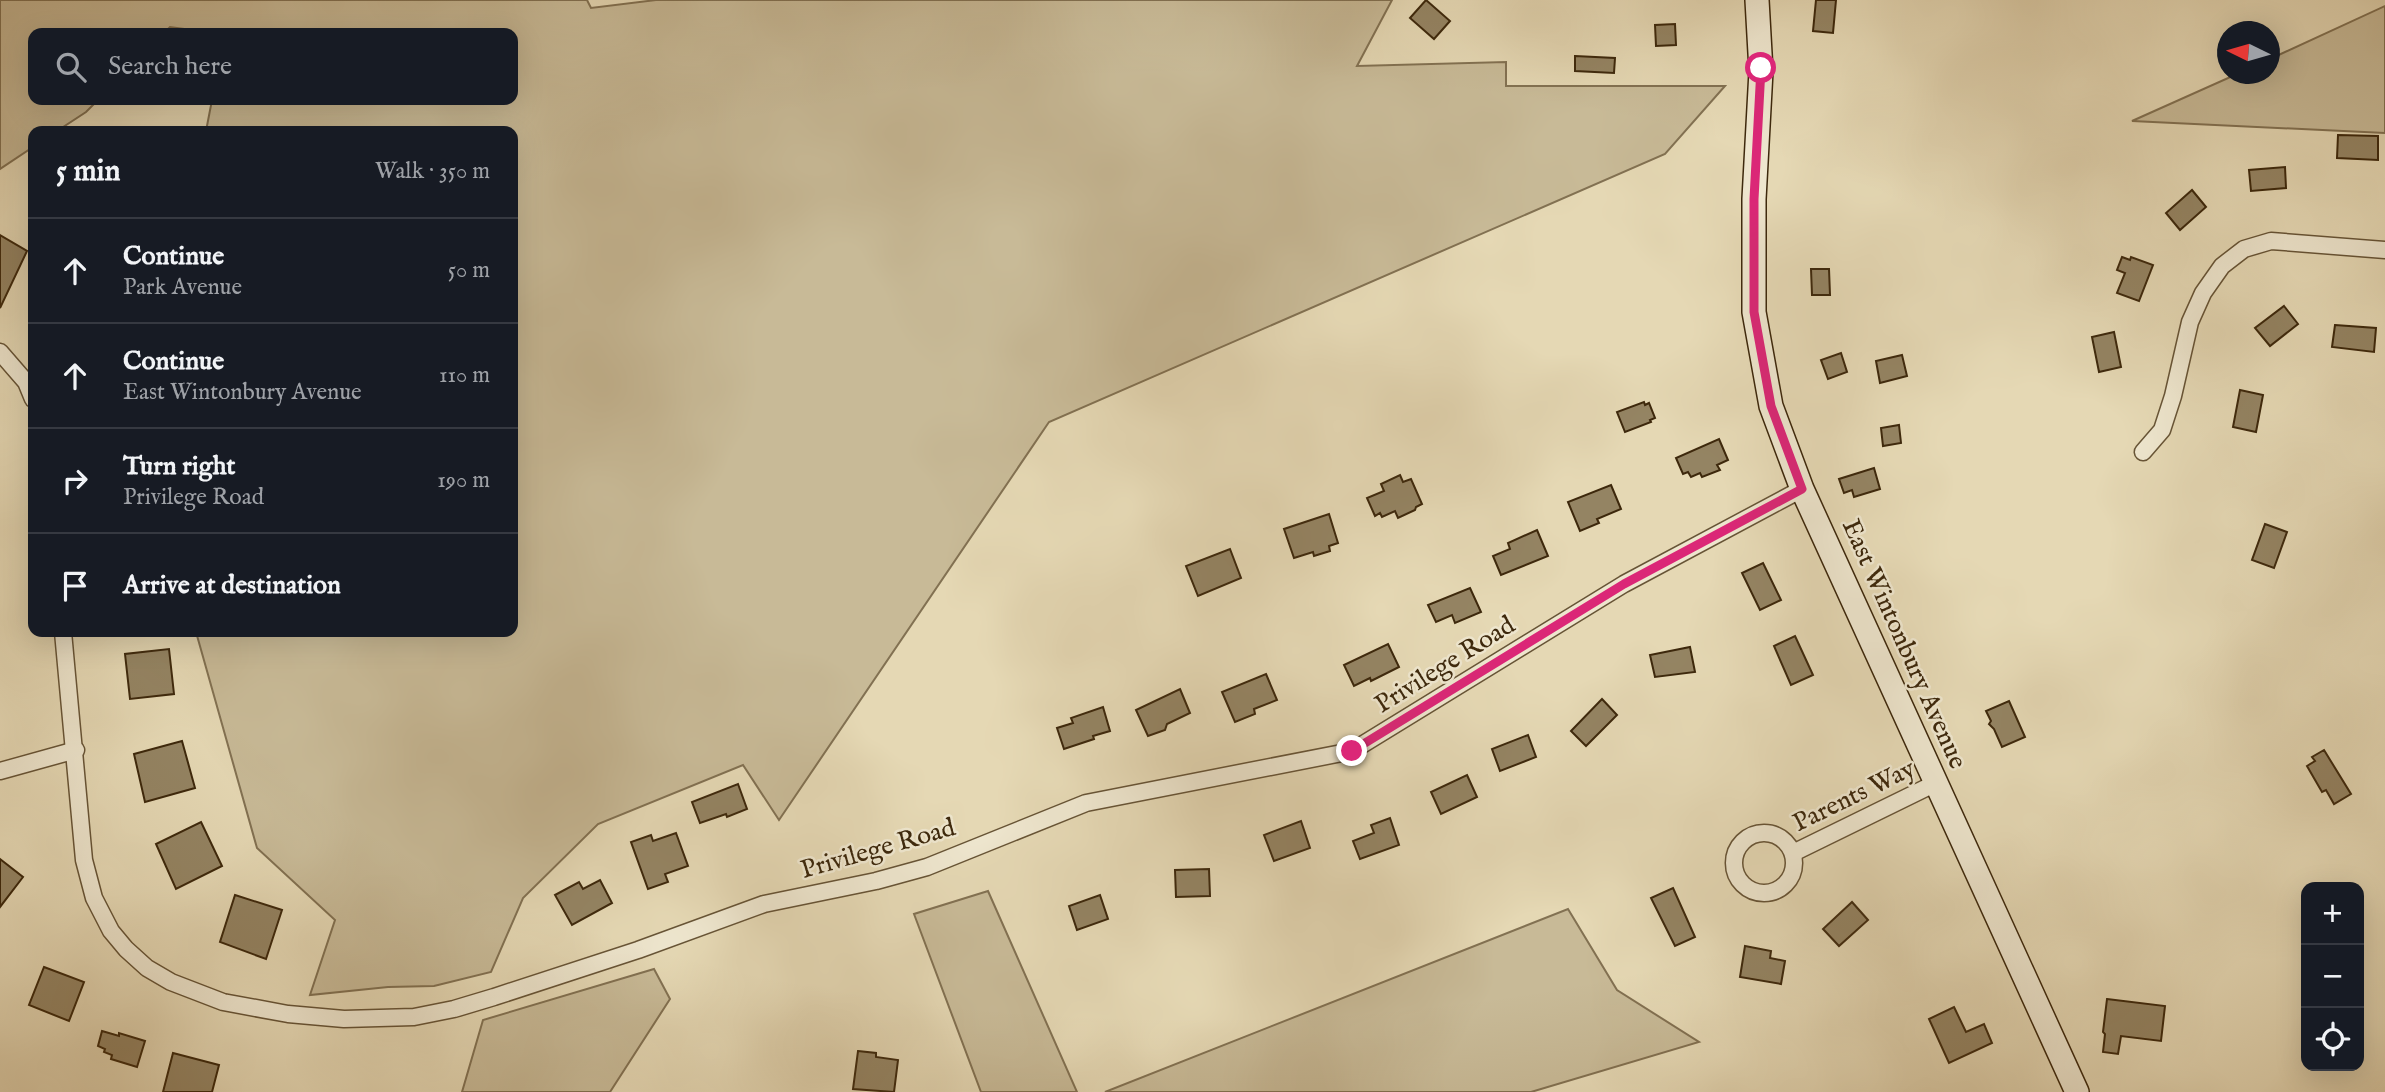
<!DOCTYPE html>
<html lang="en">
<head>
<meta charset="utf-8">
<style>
	:root { --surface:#171b24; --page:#242831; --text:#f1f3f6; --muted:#9ea1a6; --line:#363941 }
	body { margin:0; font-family:"IM FELL English",serif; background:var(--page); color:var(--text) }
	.controls { position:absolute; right:21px; bottom:21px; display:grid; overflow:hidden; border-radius:14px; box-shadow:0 7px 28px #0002 }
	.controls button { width:63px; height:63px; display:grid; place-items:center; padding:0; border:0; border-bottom:2px solid var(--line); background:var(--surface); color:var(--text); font:35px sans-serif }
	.compass { position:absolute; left:2217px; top:21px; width:63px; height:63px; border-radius:50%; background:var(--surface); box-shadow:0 7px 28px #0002; rotate:275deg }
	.stop { position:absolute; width:21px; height:21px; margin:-16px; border:5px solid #db2777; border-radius:50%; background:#fff }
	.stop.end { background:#db2777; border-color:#fff; box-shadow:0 2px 7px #0008 }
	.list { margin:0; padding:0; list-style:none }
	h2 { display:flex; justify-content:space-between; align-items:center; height:91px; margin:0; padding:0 28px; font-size:30px }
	h2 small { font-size:23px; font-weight:400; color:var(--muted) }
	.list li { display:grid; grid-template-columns:46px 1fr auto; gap:21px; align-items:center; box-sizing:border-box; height:105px; padding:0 28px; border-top:2px solid var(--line) }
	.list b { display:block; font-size:26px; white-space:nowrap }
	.list p { margin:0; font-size:23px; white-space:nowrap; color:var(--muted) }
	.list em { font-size:23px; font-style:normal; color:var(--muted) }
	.icon { flex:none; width:38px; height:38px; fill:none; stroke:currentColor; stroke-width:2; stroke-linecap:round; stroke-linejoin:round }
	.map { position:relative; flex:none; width:2385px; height:1092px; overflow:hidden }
	.search { position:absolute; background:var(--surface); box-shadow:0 7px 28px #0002; left:28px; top:28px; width:490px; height:77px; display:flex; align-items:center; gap:18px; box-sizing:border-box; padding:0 24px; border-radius:14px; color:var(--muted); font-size:26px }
	.panel { position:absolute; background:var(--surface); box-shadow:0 7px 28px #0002; left:28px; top:126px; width:490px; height:511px; border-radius:14px }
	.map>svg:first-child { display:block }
</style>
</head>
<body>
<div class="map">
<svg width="2385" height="1092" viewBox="0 0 2385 1092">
	<rect width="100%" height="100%" fill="#e5d8b4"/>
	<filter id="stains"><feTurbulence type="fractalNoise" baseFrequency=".00286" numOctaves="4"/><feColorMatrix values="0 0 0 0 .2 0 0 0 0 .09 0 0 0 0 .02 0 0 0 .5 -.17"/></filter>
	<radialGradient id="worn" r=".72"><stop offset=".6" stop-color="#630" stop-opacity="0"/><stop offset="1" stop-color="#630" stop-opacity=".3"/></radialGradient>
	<g fill="#c8ba97" stroke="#827152" stroke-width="2">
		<path d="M0,0H587L591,8L656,0H1392L1357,66L1506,62V86H1725L1665,154L1049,422L779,820L743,765L598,824L523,898L491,972L434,986L388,987L310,995L335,920L257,848L196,632H513V131H206L212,100H513V33H214L170,27L164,33H33V100H98L86,112L57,131H33V147L0,169Z"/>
		<path d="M2385,6V133L2132,121L2237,74H2270V59Z"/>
		<path d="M988,891L1077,1092H981L914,914Z"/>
		<path d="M1568,909L1617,990L1699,1042L1531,1092H1105Z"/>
		<path d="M654,969L670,999L610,1092H462L483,1020Z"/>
	</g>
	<g fill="#948463" stroke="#3d280c" stroke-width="2">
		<path d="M1426,0L1450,21L1434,39L1410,18Z"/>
		<path d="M1816,0H1836L1833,33L1813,31Z"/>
		<path d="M1675,24L1676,45L1656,46L1655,25Z"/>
		<path d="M1575,56L1615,58L1614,73L1575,71Z"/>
		<path d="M2338,135L2378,136V160L2337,158Z"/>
		<path d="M2285,167L2286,188L2251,191L2249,170Z"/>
		<path d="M2192,190L2206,207L2180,230L2166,213Z"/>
		<path d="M0,235L27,251L0,308Z"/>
		<path d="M2122,257L2130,260L2131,257L2153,265L2139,301L2117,293L2125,273L2117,270Z"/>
		<path d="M1811,269H1829L1830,295H1812Z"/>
		<path d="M2284,306L2298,324L2270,346L2255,328Z"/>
		<path d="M2335,325L2376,328L2374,352L2332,347Z"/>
		<path d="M2114,332L2121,367L2099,372L2092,337Z"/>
		<path d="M1841,353L1847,372L1828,379L1821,360Z"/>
		<path d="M1902,355L1907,376L1880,383L1876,361Z"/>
		<path d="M2240,390L2263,395L2256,432L2233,427Z"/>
		<path d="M1644,402L1645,405L1649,403L1655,418L1650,420L1651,422L1625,432L1617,412Z"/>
		<path d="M1899,425L1901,443L1883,446L1881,428Z"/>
		<path d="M1719,439L1728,460L1717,465L1720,470L1702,477L1700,473L1691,477L1688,472L1683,474L1676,458Z"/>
		<path d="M1874,468L1880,489L1854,497L1852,490L1844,493L1839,479Z"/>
		<path d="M1400,475L1403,482L1411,479L1422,504L1416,507L1415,510L1398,518L1395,511L1382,517L1380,513L1375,516L1367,498L1384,491L1381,484Z"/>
		<path d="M1611,485L1621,509L1597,519L1599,523L1580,531L1568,502Z"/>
		<path d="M1329,514L1338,543L1329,546L1330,551L1314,556L1313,552L1294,558L1284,529Z"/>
		<path d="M2265,524L2287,532L2274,568L2252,560Z"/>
		<path d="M1537,530L1548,556L1501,575L1493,556L1510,549L1508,543Z"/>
		<path d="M1230,549L1241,578L1198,596L1186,566Z"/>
		<path d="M1763,563L1781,600L1760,610L1742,573Z"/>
		<path d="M1470,588L1481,612L1455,623L1452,615L1436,622L1428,605Z"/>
		<path d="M1795,636L1813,675L1791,685L1774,646Z"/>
		<path d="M1388,644L1399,667L1371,681L1370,678L1354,686L1344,665Z"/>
		<path d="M1690,647L1695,672L1655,677L1650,655Z"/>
		<path d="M169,649L174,694L130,699L125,654Z"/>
		<path d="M1266,674L1277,700L1254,709L1255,714L1235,722L1222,692Z"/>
		<path d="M1180,689L1190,713L1167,724L1165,730L1148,736L1136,710Z"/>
		<path d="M1602,699L1617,715L1586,746L1571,731Z"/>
		<path d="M2009,701L2025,737L2002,747L1994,729L1989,724L1991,721L1986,711Z"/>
		<path d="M1103,707L1110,731L1093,736L1094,739L1064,749L1057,728L1073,723L1071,718Z"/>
		<path d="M1528,735L1536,757L1500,771L1492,749Z"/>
		<path d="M182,741L195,788L145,802L134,754Z"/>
		<path d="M2324,750L2351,794L2334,804L2326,790L2322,792L2307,766L2315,761L2312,757Z"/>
		<path d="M1467,775L1477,797L1441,814L1431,792Z"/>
		<path d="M738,784L747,809L727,817L726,814L700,823L692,802Z"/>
		<path d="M1390,818L1399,845L1360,859L1353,841L1374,833L1371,825Z"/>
		<path d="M1301,821L1310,848L1274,861L1264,835Z"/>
		<path d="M201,822L222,866L176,889L156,844Z"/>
		<path d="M676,833L688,866L665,874L668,882L648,889L631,842L651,835L653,841Z"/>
		<path d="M0,859L23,877L0,907Z"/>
		<path d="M1209,869L1210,896L1176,897L1175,870Z"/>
		<path d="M600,880L612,903L572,925L555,895L579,882L583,889Z"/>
		<path d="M1673,888L1695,937L1675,946L1651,898Z"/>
		<path d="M235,895L282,910L266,959L220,942Z"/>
		<path d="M1100,895L1108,919L1077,930L1069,906Z"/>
		<path d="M1852,902L1868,920L1839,946L1823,929Z"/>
		<path d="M1745,946L1771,951L1770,958L1785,961L1781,984L1740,977Z"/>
		<path d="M44,967L84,982L69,1021L29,1005Z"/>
		<path d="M2107,999L2165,1006L2161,1041L2121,1036L2118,1054L2103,1052L2105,1034L2103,1032Z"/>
		<path d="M1954,1007L1966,1032L1984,1024L1992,1043L1949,1063L1929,1019Z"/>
		<path d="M102,1031L119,1036V1033L145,1041L137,1067L111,1059L112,1055L104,1052L105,1049L98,1046Z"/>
		<path d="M858,1051L876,1053V1057L898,1060L894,1092L853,1089Z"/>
		<path d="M173,1053L219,1065L212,1092H163Z"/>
	</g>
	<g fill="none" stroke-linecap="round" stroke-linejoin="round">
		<defs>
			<g id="minor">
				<path d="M0,352L26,382L33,399"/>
				<path d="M2143,452L2162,430L2173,396L2190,322L2203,293L2222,266L2244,249L2271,241L2385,250"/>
				<path d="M63,632L84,860L94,898L111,931L126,949L147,968L171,982L223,1002L288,1014L344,1019L414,1017L454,1009L494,997L638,950L764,904L876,881L927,867L1086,803L1352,751L1624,584L1802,489"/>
				<path d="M0,771L76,750"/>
				<circle cx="1764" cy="863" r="30"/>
				<path d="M1793,853L1936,783"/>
			</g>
			<path id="secondary" d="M1757,0L1761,71L1754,199V312L1771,406L1802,489L2077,1092"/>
		</defs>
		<use href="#minor" stroke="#675436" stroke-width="19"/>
		<use href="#secondary" stroke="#3d280c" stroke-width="26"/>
		<use href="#minor" stroke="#eee6ce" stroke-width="16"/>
		<use href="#secondary" stroke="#eee6ce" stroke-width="23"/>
	</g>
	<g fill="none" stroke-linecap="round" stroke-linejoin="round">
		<path stroke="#db2777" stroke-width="9" d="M1352,751L1624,584L1802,489L1771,406L1754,312V199L1761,68"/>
	</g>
	<g text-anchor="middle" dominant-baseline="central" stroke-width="5" stroke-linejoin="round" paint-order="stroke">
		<g font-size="26" fill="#3d280c" stroke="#eee6ce">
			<text transform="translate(1904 644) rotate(66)">East Wintonbury Avenue</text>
			<text transform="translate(1445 665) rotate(-32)">Privilege Road</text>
			<text transform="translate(1854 796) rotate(-26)">Parents Way</text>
			<text transform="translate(878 849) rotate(-16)">Privilege Road</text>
		</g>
	</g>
	<rect width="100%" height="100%" filter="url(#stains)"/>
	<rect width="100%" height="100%" fill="url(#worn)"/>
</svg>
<div class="controls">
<button>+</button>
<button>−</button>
<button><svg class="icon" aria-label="locate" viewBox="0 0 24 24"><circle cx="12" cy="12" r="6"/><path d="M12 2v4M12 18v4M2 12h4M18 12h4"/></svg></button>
</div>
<svg class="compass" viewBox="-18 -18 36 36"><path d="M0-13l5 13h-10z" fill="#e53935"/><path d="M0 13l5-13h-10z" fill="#9ea1a6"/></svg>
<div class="stop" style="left:1761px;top:68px"></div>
<div class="stop end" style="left:1352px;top:751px"></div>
<div class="search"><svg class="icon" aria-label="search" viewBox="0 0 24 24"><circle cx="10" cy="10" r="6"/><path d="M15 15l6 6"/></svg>Search here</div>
<section class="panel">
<h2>5 min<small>Walk · 350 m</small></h2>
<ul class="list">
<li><svg class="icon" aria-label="ahead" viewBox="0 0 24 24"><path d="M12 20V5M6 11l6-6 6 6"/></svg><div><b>Continue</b><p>Park Avenue</p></div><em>50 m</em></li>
<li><svg class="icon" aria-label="ahead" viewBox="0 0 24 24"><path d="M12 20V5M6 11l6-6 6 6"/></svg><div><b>Continue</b><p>East Wintonbury Avenue</p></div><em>110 m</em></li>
<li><svg class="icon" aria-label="right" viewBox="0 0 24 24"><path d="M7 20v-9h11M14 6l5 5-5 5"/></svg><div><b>Turn right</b><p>Privilege Road</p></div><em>190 m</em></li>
<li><svg class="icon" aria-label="arrive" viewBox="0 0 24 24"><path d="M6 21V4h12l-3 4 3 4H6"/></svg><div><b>Arrive at destination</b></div></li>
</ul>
</section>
</div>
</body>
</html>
